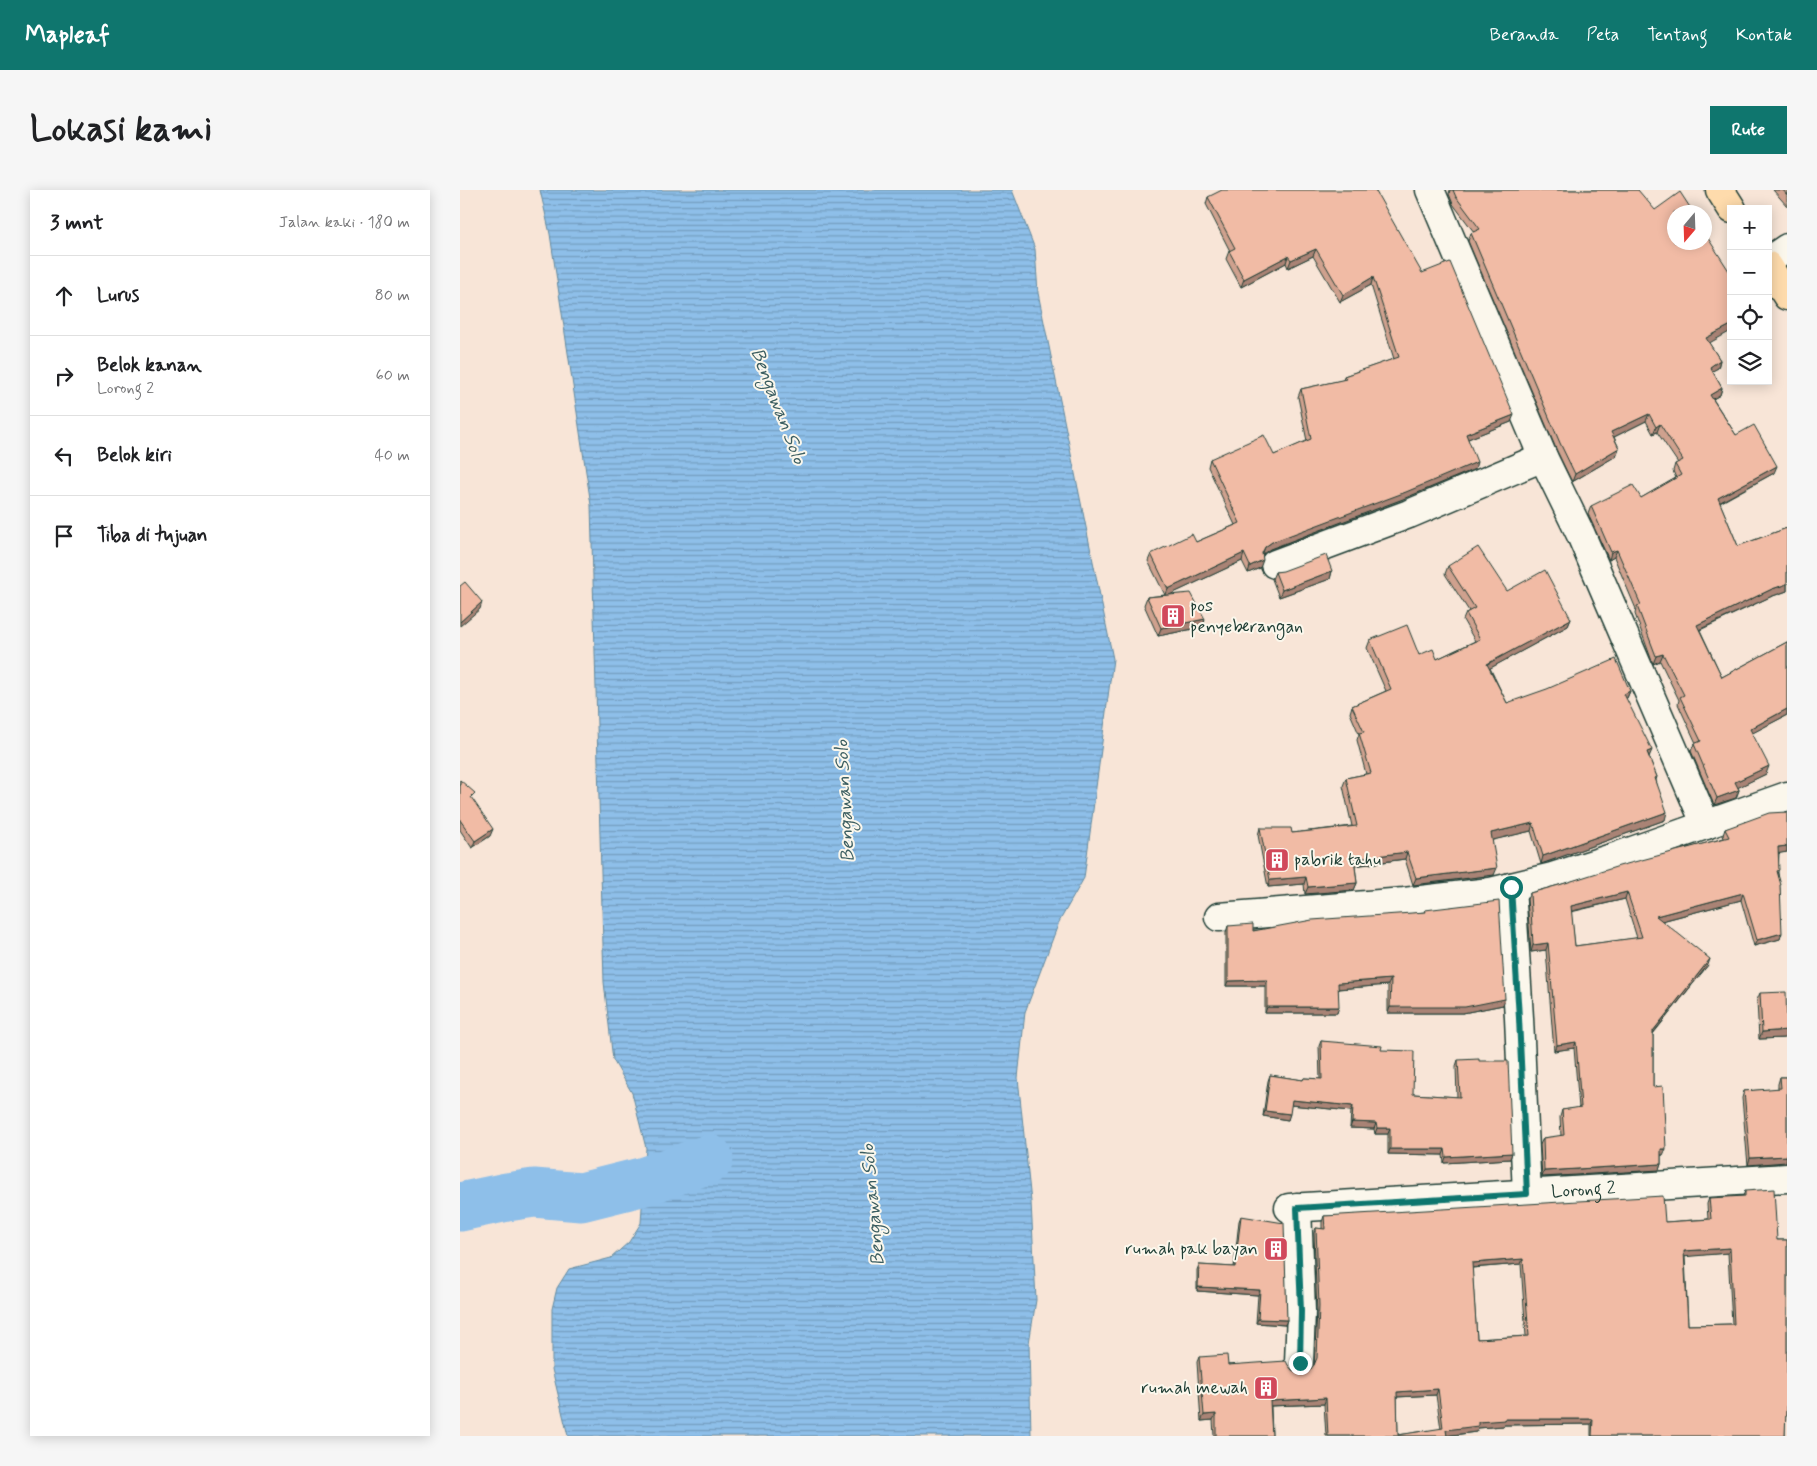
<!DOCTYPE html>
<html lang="id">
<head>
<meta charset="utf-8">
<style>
	:root { --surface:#fff; --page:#f6f6f6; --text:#202124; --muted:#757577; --line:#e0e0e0; --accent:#0f766e }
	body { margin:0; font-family:Mynerve,sans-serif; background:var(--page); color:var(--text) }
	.controls { position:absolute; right:15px; top:15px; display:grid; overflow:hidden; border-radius:0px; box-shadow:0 2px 12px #0003 }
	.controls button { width:45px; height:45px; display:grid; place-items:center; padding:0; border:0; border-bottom:1px solid var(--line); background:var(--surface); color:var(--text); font:25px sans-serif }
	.compass { position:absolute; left:1207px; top:15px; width:45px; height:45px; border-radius:50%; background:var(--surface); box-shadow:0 2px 12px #0003; rotate:199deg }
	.stop { position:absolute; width:15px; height:15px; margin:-11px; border:4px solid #0f766e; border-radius:50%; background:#fff }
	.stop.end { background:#0f766e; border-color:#fff; box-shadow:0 1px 5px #0008 }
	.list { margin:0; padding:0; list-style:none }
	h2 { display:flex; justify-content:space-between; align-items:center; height:65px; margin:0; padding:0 20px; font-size:21px }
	h2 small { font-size:16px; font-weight:400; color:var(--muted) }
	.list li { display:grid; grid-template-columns:32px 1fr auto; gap:15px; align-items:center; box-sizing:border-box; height:80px; padding:0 20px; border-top:1px solid var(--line) }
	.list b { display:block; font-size:19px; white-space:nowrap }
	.list p { margin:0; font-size:16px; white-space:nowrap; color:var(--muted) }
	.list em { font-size:16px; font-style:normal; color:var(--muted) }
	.icon { flex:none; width:28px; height:28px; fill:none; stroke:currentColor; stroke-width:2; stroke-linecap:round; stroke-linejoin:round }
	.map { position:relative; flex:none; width:1327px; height:1246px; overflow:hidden; border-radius:0px }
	header { display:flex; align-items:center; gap:30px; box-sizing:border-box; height:70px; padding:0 25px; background:var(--accent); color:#fff }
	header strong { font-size:24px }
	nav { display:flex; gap:28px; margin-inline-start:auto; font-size:18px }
	.intro { display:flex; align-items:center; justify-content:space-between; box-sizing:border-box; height:120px; padding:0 30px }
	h1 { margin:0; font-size:35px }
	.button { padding:12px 22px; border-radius:0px; background:var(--accent); color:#fff; font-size:18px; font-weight:700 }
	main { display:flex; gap:30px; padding:0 30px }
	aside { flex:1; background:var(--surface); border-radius:0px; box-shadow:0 2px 12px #0003 }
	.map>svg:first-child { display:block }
</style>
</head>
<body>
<header>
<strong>Mapleaf</strong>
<nav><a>Beranda</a><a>Peta</a><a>Tentang</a><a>Kontak</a></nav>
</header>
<div class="intro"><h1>Lokasi kami</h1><a class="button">Rute</a></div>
<main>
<aside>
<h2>3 mnt<small>Jalan kaki · 180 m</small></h2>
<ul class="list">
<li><svg class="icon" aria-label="ahead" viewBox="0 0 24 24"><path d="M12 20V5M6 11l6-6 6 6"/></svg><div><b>Lurus</b></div><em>80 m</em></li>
<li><svg class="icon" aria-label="right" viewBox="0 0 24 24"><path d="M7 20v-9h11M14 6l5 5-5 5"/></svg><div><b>Belok kanan</b><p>Lorong 2</p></div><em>60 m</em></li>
<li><svg class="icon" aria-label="left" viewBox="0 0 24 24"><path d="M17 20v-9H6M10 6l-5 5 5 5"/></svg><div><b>Belok kiri</b></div><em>40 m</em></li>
<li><svg class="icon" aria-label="arrive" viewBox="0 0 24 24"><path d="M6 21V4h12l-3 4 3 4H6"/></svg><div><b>Tiba di tujuan</b></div></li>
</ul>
</aside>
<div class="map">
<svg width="1327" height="1246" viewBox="0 0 1327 1246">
	<defs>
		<pattern id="water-rules" width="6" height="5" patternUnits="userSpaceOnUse" patternTransform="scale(1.25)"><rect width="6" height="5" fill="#8ebfe9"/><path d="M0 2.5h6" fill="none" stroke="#739cbe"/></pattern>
	</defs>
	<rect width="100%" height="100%" fill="#f8e5d7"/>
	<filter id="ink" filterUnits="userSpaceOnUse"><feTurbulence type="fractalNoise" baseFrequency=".02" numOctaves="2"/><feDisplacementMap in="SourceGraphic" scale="10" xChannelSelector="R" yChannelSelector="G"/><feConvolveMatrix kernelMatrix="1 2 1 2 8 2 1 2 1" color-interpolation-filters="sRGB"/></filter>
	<g filter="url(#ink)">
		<path fill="url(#water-rules)" stroke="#628ba1" d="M80,0H552L575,59L578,103L653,469L624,688L599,732L565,822L558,888L571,1012L576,1110L569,1153L571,1246H108L92,1179V1119L97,1098L109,1079L151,1068L169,1052L181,1033L186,958L172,903L153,870L144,792L131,315L90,44Z"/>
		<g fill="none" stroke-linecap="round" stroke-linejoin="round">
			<path stroke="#8ebfe9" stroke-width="49" d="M0,1017L47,1007L74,1003L121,1007L185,991L249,969"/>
			<defs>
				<g id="street">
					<path d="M970,0L1083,267L1121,345L1246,635"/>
					<path d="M1308,71L1327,58"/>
					<path d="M815,374L949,324L1083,267"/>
					<path d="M1051,697L1059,828L1067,1004"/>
					<path d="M759,727L944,712L1030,702L1092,687L1158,666L1327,606"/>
					<path d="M837,1017L841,1121L839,1173"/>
					<path id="s1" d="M829,1018L1327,988"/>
				</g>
				<g id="primary">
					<path d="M1260,0L1272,19"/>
					<path d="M1308,76L1327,106"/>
				</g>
			</defs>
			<use href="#street" stroke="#1f3d34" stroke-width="31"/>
			<use href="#primary" stroke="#1f3d34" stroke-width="31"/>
			<use href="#street" stroke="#fbf7ec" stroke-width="28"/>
			<use href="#primary" stroke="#fedbac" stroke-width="28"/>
		</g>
		<g fill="#cfa18e" stroke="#1f3d34" fill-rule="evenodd">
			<path d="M990,0H1178L1249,153L1260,170L1258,178L1252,181L1262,198L1260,205L1253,209L1276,245L1314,283L1260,313L1278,356L1327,338V401L1310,407L1240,440L1262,487L1327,452V525L1292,543L1306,584L1278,597L1279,600L1276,608L1254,615L1231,561L1234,554L1236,553L1218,514L1219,510L1200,471L1193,474L1175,424L1176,419L1154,367L1149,370L1128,324L1131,316L1181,308L1216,288L1213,281L1215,274L1218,273L1197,242L1193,244L1186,231L1154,247L1159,258L1156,266L1112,292L1097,261L1008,51L1011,43L1014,42L993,14L989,4Z"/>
			<path d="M1313,0H1327V16Z"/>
			<path d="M748,7L962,83L1051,232L1008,249L1015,279L943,309L810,359L803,364L800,378L788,383L782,371L709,405L745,429L743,437L698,446L684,415L687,407L705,405L688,371L691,364L736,352L775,335L748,277L750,269L814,265L847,251L838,207L841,199L883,190L884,186L934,169L911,95L880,112L853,66L828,78L826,73L781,97L766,69L769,61H770L746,14Z"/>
			<path d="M988,376L1047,401L1111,429L1108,436L1030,478L1047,513L1170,501L1167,508L1166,509L1197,587L1196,590L1205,630L1081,674L1071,641L1032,650L1034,685L953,695L945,669L895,676L897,693L894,700L845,704L844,694L808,697L798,645L800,638L832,643L892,636L883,596L886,588L906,584L897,550L899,544L890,523L892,516L926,501L907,458L910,450L959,465L977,469L1015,451L1003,430L1006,423L1009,421L985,384Z"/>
			<path d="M872,381L870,389L819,407L812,389L815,382Z"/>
			<path d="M0,590L12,610L30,646L12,658L0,640Z"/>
			<path d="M1327,622V662L1319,663L1318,683L1320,699V749L1294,756L1281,710L1202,731L1248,775L1193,844V897L1203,965H1201V974L1199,980L1082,987L1080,955L1083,948L1101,946L1100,927L1102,920L1119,918L1114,858L1094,861L1086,760L1071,762L1067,709L1070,703L1099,695L1264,648L1263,645L1265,639ZM1165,709L1177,748L1115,756L1111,722Z"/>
			<path d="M965,720L1043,815L1003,823H928V795L878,799L877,823H805V796H766V742L768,736L793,741L965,722Z"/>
			<path d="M1300,803L1327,829V842L1325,848L1299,849L1297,810Z"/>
			<path d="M861,851L921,860L953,904L997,907L996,876L998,870L1052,963L1050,969L984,973L983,965L928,964V944H915L914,939L890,938L891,921L831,915L828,930L803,926L808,891L810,885L843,890L844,888L860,889L859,856Z"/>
			<path d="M1320,887H1327V973L1288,975L1282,908L1284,901L1318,899V894Z"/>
			<path d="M1285,1001L1317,1050H1327V1226H1325V1246H1131V1234L1044,1235L1043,1236L1018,1238L1016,1242L987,1246H866L864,1214L811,1216L812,1246H754L753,1230L741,1231L737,1172L739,1167L768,1175H828L832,1180L840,1183L849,1181L854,1176L857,1122L854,1043L856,1038L862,1039V1032L864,1026L1205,1032L1248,1029L1247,1014L1249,1008L1283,1006ZM1268,1063L1272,1134L1228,1135L1225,1066ZM1061,1074L1066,1146L1017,1149L1012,1078ZM976,1205L981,1239L938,1245L937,1207Z"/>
			<path d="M781,1026L827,1130L825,1135L796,1133L798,1105L737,1101V1080L739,1075L774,1077L779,1031Z"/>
		</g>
		<g fill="#a98374" stroke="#1f3d34">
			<path d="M856,59L853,66L828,78L831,70Z"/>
			<path d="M828,66L826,73L781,97L784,89Z"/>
			<path d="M913,87L911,95L880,112L883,105Z"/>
			<path d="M1271,135V141L1244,156L1246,148Z"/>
			<path d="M1260,170L1258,178L1247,184L1250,177Z"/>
			<path d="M1262,198L1260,205L1247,212L1250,205Z"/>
			<path d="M1189,224L1186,231L1148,250L1151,242Z"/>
			<path d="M1054,225L1051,232L1003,251L1006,244Z"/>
			<path d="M1200,234L1197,242L1193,244L1196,237Z"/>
			<path d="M1159,258L1156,266L1112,292L1115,284Z"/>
			<path d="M1017,272L1015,279L943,309L810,359L803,364L800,371L805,357L812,352Z"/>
			<path d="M1317,276L1314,283L1255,315L1258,308Z"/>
			<path d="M1157,360L1154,367L1149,370L1151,362Z"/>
			<path d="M784,363L782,371L705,407L708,399Z"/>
			<path d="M803,370L800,378L788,383L790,376Z"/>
			<path d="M872,381L870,389L819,407L822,400Z"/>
			<path d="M1327,394V401L1310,407L1234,442L1237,435L1312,399Z"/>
			<path d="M22,412L20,419L0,436V432Z"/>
			<path d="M745,429L743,437L698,446L701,438Z"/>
			<path d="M1111,429L1108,436L1025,481L1027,474Z"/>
			<path d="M1203,464L1200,471L1193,474L1196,466Z"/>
			<path d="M1170,501L1167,508L1161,511L1164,504Z"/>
			<path d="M1327,519V525L1287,546L1290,539Z"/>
			<path d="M1192,560L1189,567L1187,562Z"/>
			<path d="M1309,576L1306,584L1273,600L1275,592Z"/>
			<path d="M1279,600L1276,608L1254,615L1257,608Z"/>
			<path d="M1207,622L1205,630L1081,674L1083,666Z"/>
			<path d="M1073,633L1071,641L1029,651L1031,643Z"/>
			<path d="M33,639L30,646L12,658L15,651Z"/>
			<path d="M1327,656V662L1316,664L1318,657Z"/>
			<path d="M947,662L945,669L891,676L894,669Z"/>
			<path d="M1037,678L1034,685L953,695L956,688Z"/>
			<path d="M846,687L844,694L808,697L810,690Z"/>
			<path d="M897,693L894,700L845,704L848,697Z"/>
			<path d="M1167,702L1165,709L1108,722L1111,716Z"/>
			<path d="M1283,703L1281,710L1194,733L1196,726Z"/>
			<path d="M1322,743L1320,749L1294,756L1297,750Z"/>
			<path d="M1088,753L1086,760L1071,762L1073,755Z"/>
			<path d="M1250,769L1248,775L1190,847L1193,841Z"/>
			<path d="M931,789L928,795L876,799L878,793Z"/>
			<path d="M807,790L805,796H766L768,791Z"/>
			<path d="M1045,809L1043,815L1003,823H928L930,817Z"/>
			<path d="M807,817H879L877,823H805Z"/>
			<path d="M1327,840L1325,848L1299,849L1302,842Z"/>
			<path d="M1116,852L1114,858L1094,861L1097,855Z"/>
			<path d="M832,910L893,916L891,921L830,915Z"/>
			<path d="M805,921L830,924L828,930L803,926Z"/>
			<path d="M892,932L916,933L914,939L890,938Z"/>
			<path d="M917,938H930L928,944H915Z"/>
			<path d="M930,959H985L983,965L928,964Z"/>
			<path d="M1201,959H1206L1203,965H1198Z"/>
			<path d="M1052,963L1050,969L984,973L986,967Z"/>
			<path d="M1327,966L1326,972L1288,975L1290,968Z"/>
			<path d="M1201,974L1199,980L1082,987L1084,981Z"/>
			<path d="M1270,1058L1268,1063L1222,1067L1224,1061Z"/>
			<path d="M1063,1069L1061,1074L1010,1078L1012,1073Z"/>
			<path d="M738,1097L800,1100L798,1105L737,1101Z"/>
			<path d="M798,1129L827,1130L825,1135L796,1133Z"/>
			<path d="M978,1199L976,1205L935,1207L937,1202Z"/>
			<path d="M866,1208L864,1214L808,1216L810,1211Z"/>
			<path d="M756,1224L753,1230L741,1231L744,1225Z"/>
			<path d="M1045,1229H1133L1131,1234L1044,1235L1043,1236L1018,1238L1016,1242L984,1246L986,1240L1018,1232Z"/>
		</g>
		<g fill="#f1bba5" stroke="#1f3d34" fill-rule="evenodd">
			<path d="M762,0H915L962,83L990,72L1054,225L1006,244L1017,272L946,302L812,352L805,357L802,363L803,370L790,376L784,363L708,399L691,364L732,344L736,352L780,333L750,269L804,245L814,265L851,249L841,199L886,189L884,186L939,167L913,87L883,105L856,59L831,70L828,66L784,89L769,61L775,58L748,7Z"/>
			<path d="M993,0H1178L1195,20L1220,2L1233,22H1214V52H1244V42L1271,84V135L1246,148L1260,170L1250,177L1262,198L1250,205L1276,245L1294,235L1317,276L1258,308L1278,356L1327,338V394L1312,399L1237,435L1262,487L1327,452V519L1290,539L1309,576L1275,592L1279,600L1257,608L1234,554L1241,551L1220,507L1224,505L1203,464L1196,466L1177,416L1181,415L1157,360L1151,362L1131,316L1173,295L1181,308L1221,285L1215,274L1223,270L1200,234L1196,237L1189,224L1151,242L1159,258L1115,284L1100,253L1011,43L1020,39L996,7Z"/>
			<path d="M1323,0H1327V5Z"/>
			<path d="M1018,357L1047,401L1085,380L1111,429L1027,474L1047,513L1087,499L1156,469L1170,501L1164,504L1192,560L1187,562L1197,587L1195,588L1207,622L1083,666L1073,633L1031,643L1037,678L956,688L947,662L894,669L897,693L848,697L846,687L810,690L800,638H831L832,643L897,636L886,588L911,583L899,543L904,542L892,516L931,499L910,450L947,435L959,465L973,459L977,469L1020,449L1006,423L1015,418L988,376Z"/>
			<path d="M866,365L872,381L822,400L815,382L823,381Z"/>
			<path d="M5,392L22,412L0,432V396Z"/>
			<path d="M731,403L745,429L701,438L687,407Z"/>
			<path d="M0,590L15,603L11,607L33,639L15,651L0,630Z"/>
			<path d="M1327,622V656L1318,657L1319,680L1317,681L1321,695H1320L1322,743L1297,750L1283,703L1196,726L1250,769L1193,841V897L1203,896L1206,959H1201V974L1084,981L1083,948L1104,945L1102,920L1121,917L1116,852L1097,855L1088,753L1073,755L1070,703L1099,695L1159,676L1269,647L1265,639L1309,623ZM1167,702L1182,747L1115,756L1111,716Z"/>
			<path d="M1039,711L1045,809L1005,817H930L931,789L878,793L879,817H807V790L768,791V736L793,734V741L852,730L966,722L965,720Z"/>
			<path d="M1326,802L1327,840L1302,842L1300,803Z"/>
			<path d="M861,851L922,856L921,860L954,861L953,904L1000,907L998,870L1019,869V871H1048L1052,963L986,967L985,959H930V938H917L916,933L892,932L893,916L832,910L830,924L805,921L810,885L843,890L844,888L862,889Z"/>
			<path d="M1320,887H1327V966L1290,968L1284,901L1321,898Z"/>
			<path d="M1314,999L1317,1050H1327V1221H1326L1325,1246H1132L1133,1229H1045V1230L1018,1232V1236L986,1240L987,1246H868L866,1208L810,1211L812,1246H756V1224L744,1225L739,1167L767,1165L768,1175L826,1171L828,1175L832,1180L840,1183L849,1181L854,1175L857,1168L859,1116L856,1038L865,1039L864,1026L1203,1006L1205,1032L1251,1029L1249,1008L1285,1006V1001ZM1270,1058L1274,1134L1228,1135L1224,1061ZM1063,1069L1069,1146L1017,1149L1012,1073ZM978,1199L983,1238L938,1245L937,1202Z"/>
			<path d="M781,1026L824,1033L827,1130L798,1129L800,1100L738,1097L739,1075L775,1077Z"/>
		</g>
	</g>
	<g fill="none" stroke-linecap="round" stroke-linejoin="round" filter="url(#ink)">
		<path stroke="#0f766e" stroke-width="6" d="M840,1173L841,1121L837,1018L1067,1004L1059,828L1051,697"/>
	</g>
	<defs>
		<symbol id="building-square" viewBox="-11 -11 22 22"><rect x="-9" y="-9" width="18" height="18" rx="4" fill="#d1495b" stroke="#fbf7ec"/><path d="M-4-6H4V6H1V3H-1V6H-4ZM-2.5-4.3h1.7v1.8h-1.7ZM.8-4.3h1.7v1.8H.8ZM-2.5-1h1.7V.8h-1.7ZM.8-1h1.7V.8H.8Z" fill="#fff"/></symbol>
	</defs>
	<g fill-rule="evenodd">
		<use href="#building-square" x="699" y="412" width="28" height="28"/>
		<use href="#building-square" x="803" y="656" width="28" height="28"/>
		<use href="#building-square" x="802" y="1045" width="28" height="28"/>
		<use href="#building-square" x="792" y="1184" width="28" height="28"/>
	</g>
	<g text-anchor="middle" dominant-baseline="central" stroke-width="4" stroke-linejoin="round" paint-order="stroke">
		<g font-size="18" fill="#1f3d34" stroke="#fbf7ec" text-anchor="start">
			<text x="730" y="416">pos<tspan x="730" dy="21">penyeberangan</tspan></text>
			<text x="834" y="670">pabrik tahu</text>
			<text x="798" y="1059" text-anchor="end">rumah pak bayan</text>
			<text x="788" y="1198" text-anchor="end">rumah mewah</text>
		</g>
		<g font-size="18" fill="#1f3d34" stroke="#fbf7ec">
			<text stroke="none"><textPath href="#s1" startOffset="295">Lorong 2</textPath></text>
		</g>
		<g font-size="19" font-style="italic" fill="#3b5e61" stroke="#fbf7ec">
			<text transform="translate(318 216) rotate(69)">Bengawan Solo</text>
			<text transform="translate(385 611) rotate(-93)">Bengawan Solo</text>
			<text transform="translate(413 1015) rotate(-95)">Bengawan Solo</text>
		</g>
	</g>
</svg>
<div class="controls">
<button>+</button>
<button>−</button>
<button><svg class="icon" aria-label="locate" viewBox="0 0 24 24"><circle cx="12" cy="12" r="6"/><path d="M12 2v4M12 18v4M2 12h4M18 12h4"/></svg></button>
<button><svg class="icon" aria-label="layers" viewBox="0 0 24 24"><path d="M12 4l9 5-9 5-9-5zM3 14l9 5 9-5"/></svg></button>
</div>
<svg class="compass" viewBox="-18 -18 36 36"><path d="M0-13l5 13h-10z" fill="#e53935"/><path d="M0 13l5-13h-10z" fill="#757577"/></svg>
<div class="stop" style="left:1051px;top:697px"></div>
<div class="stop end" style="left:840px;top:1173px"></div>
</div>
</main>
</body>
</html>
